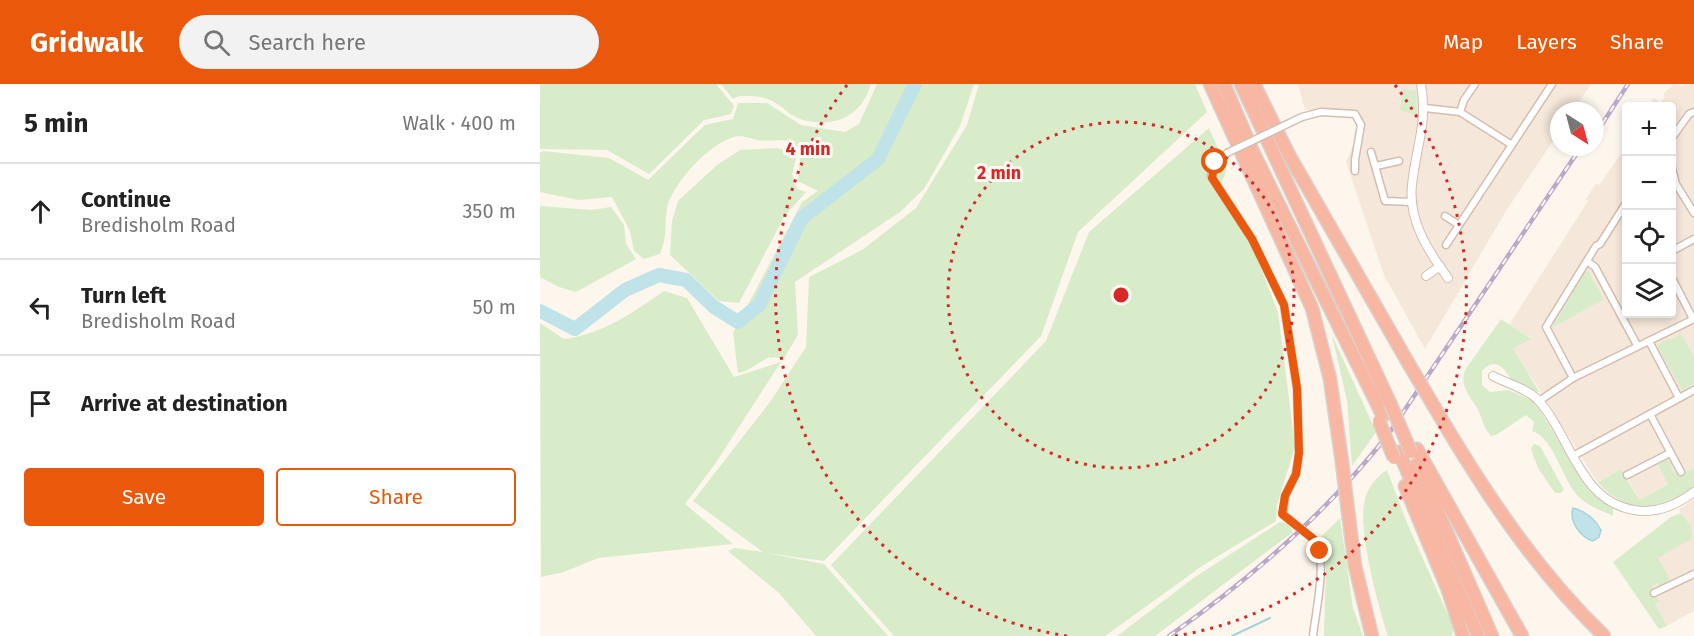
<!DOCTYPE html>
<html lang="en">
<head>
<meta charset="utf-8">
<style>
	:root { --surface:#fff; --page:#f2f2f2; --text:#222; --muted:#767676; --line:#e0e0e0; --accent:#ea580c }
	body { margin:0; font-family:"Fira Sans",sans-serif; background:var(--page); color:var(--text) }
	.controls { position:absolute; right:18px; top:18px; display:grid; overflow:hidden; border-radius:6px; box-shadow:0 3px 9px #0003 }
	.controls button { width:54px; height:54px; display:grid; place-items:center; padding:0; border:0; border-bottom:2px solid var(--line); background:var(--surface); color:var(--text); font:30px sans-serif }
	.compass { position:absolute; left:1010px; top:18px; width:54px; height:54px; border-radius:50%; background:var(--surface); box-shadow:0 3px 9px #0003; rotate:144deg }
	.stop { position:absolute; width:18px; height:18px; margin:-14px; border:4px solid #ea580c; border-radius:50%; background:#fff }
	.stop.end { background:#ea580c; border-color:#fff; box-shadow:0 2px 6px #0008 }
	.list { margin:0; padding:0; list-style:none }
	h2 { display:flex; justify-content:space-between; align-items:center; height:78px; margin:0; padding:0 24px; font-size:26px }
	h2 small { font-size:20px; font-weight:400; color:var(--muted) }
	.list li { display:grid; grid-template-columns:39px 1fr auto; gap:18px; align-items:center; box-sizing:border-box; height:96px; padding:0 24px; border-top:2px solid var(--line) }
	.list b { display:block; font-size:22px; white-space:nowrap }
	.list p { margin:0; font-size:20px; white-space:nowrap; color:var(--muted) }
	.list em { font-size:20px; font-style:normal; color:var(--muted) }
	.actions { display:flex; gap:12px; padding:18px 24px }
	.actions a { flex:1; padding:14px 0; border:2px solid var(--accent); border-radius:6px; text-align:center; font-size:21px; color:var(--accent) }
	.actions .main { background:var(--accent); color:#fff }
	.icon { flex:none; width:33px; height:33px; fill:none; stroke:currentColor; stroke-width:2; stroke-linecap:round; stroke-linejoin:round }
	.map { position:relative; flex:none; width:1154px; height:552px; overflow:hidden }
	header { display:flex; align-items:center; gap:36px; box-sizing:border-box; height:84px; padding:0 30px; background:var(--accent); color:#fff }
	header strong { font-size:28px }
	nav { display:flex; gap:33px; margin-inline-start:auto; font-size:21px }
	.search { width:420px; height:54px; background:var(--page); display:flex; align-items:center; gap:15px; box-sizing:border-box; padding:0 21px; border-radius:33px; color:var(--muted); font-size:22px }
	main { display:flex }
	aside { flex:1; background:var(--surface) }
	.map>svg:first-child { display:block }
</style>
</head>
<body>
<header>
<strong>Gridwalk</strong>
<div class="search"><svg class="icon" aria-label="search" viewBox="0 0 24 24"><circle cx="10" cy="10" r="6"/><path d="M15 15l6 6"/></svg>Search here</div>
<nav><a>Map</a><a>Layers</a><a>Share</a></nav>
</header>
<main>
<aside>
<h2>5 min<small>Walk · 400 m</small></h2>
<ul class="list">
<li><svg class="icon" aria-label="ahead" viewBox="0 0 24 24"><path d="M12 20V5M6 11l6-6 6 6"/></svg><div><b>Continue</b><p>Bredisholm Road</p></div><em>350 m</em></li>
<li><svg class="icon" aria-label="left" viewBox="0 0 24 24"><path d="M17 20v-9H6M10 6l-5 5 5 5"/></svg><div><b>Turn left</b><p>Bredisholm Road</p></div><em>50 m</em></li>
<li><svg class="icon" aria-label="arrive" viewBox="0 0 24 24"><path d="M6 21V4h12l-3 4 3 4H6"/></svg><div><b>Arrive at destination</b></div></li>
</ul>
<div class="actions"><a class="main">Save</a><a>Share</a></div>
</aside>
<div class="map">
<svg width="1154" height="552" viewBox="0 0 1154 552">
	<rect width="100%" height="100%" fill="#fdf6ec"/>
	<g fill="#f5e8da">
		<path d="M758,0H1051L1033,27H1019V48L966,127L885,265L844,191L806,78L820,45L812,28L765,26Z"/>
		<path d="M1134,0L1141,2L1154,0V384L1099,416L1088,395L1085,396L1082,391L1058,399L973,264L990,254L969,241L1048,117L1046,115L1056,99L1059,101L1086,63V230H1132V22L1109,21L1114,14L1120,19L1125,13L1123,10Z"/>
		<path d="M1154,415V527L1127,542L1115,520L1116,511L1112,501L1117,498L1119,503L1118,474L1151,451V442L1139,426Z"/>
	</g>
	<g fill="#d8ecc9">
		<path d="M0,0H176L194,22L191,30L164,36L109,90L67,66L0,65Z"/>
		<path d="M181,0H331C322,32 295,44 263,36C241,30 242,13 210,12C203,12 198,11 193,15Z"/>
		<path d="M337,0H434L420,42L384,105L360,128L255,198L258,251L244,274L229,273L206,287L198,289L193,249L262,118L278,107L258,97L261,65C242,51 238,59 218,56C212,55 205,52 199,52C174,54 131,100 127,125C124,143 128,150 120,170L104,175L94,167L90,147L72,113L38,116L0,108V69L3,67L69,74L108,96L165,41L193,35L198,19H227L261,41L305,48L319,40Z"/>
		<path d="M439,0H655L667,28L538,148L501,252L284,477L226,469L284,480L348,552H276L239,509L188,467L194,464L223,468L153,417L230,318L266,263L269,193L322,166L376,124L427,41Z"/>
		<path d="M863,5L876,7L877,32L860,26Z"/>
		<path d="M669,44L687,85L678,108L709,154L738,228L755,363L737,421L736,437L665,480L565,552H354L291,481L506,257L549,148Z"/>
		<path d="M237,64L257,70L252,90L257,105L266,108L244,133L199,219L179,217L130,171L132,137L138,117L177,81L200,66Z"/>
		<path d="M0,122L51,126L71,123L84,141L86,160L96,175L36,208L19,203L0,193Z"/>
		<path d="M1048,187L1064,215L1012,244L1045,188Z"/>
		<path d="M124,207L147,214L194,293L241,278L175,380L145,420L193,460L58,474L24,488L1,493L0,239L24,255C63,250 92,229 124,207Z"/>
		<path d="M961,235L991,255L973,264L1000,309L972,297C965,285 956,272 942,287V301L950,308L969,306L995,318L1046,401L1056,413L1073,424V432C1063,427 1048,422 1040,414C1022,398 1015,354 992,347L994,338L986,331L956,351L951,352C943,343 943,336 938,326C931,312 919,304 925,286Z"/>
		<path d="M1140,248L1154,273V300L1142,306L1117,262L1128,255L1132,256L1139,251Z"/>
		<path d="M792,251L836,348L812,382L807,317Z"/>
		<path d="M994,360L1000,362L1024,406L1021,409H1015L998,384L991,365Z"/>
		<path d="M1126,376L1130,378L1133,389L1141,390L1154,384V403C1108,437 1074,425 1043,380L1058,399L1081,385L1099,416L1128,400L1118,381Z"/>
		<path d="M847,386L867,439L913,542L912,552H848C838,522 817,444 825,415C828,403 837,392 847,386Z"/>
		<path d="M1141,429L1151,442L1153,454L1118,474L1130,495L1120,503L1117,499L1112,502L1119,517L1115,520L1127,542L1119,545L1073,478L1131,433Z"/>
		<path d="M800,434L813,524L823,552H784L786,476L781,453Z"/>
		<path d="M740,438L748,439L753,448L615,552H577L655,493Z"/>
	</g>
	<path fill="#bfe3e8" stroke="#a5d3da" stroke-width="1.5" d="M1033,424C1045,427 1055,435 1061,446L1059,453L1053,457C1040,453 1029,437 1033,424Z"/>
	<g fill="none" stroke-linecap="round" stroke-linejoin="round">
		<path stroke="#a5d3da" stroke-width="2" d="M692,552L730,534"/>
		<path stroke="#bfe3e8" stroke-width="14" d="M0,227L35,245L85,206L119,191L146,196L174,223L198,238L219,221L262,134L338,75L375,0"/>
		<defs>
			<g id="minor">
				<path d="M885,24L920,28L972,61"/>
				<path d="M920,28L924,16L935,0"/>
				<path d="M762,33L781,28L815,30L821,41L815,76V87"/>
				<path d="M1132,54L1149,30L1154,28"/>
				<path d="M831,68L845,117L873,118"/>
				<path d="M687,69L675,78L671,92L712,155L744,221L757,304L759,369L756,390L745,412L743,430L757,442"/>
				<path d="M836,82L859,77"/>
				<path d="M1132,84L1136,100L1154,129"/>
				<path d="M905,132L919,141"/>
				<path d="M906,161L1012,0"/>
				<path d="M1132,167L1154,155"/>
				<path d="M1047,177L1055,183L1097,261"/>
				<path d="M1132,194L1153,235"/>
				<path d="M1110,259L1139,314"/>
				<path d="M1033,294L1154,235"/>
				<path d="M999,317L1033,294L1006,243L1056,162L1060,160L1086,119"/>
				<path d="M1110,330L1141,388"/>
				<path d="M1033,372L1154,306"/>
				<path d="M1087,391L1130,369"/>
				<path d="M772,454C790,468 775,530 773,552"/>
				<path d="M1114,509L1154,490"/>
			</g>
			<g id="tertiary">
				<path d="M881,0C888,40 876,62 872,101C868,136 888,167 908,194"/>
				<path d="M886,192L900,182"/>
				<path d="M953,292C966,299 988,305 998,316C1031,352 1039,417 1094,426C1117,430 1136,421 1154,408"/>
			</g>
			<g id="motorway">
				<path d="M670,0L772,224L790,295L802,378"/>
				<path d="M684,0L713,68L843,332"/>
				<path d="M701,0L850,319"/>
				<path d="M714,0L749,71L870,282"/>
				<path d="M895,324C943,406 995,485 1064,552"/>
				<path d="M877,365L982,552"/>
				<path d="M859,368L938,552"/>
				<path d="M877,380L952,552"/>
				<path d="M865,402L908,506L923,552"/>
				<path d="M809,435L815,482L832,552"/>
			</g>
		</defs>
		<use href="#minor" stroke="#d1beb0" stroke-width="9"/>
		<use href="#tertiary" stroke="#d1beb0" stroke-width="10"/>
		<use href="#motorway" stroke="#dad1cd" stroke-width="15"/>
		<use href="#minor" stroke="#fff" stroke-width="6"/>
		<use href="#tertiary" stroke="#fff" stroke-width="8"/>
		<use href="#motorway" stroke="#f7b7a3" stroke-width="12"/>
		<defs>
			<g id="rail">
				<path d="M1055,51L1088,0"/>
				<path d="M629,552C712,494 787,429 850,348L1041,63"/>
			</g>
		</defs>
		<use href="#rail" stroke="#b9a8c9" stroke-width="4.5"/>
		<use href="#rail" stroke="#fffaf3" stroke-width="2" stroke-dasharray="7" stroke-linecap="butt"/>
		<defs>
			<g id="minor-bridge">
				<path d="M687,69L762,33"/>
				<path d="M757,442L772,454"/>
			</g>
			<g id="motorway-bridge">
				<path d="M870,282L895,324"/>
				<path d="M850,319L871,368"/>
				<path d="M839,337L854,374"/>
				<path d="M802,378L809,435"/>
			</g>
		</defs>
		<use href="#minor-bridge" stroke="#d1beb0" stroke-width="9" stroke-linecap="butt"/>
		<use href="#motorway-bridge" stroke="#dad1cd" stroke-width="15" stroke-linecap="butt"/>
		<use href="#minor-bridge" stroke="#fff" stroke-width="6"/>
		<use href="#motorway-bridge" stroke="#f7b7a3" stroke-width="12"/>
	</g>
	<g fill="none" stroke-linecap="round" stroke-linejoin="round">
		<path stroke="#ea580c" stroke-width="8" d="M675,78L672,94L712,155L744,221L757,304L759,369L756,390L745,412L742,430L776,457L780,467"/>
	</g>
	<g fill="none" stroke="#d62828" stroke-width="3" stroke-dasharray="3 6">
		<circle cx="581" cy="211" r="173"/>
		<path d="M527 552A345 345 0 0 1 307 1M855 1A345 345 0 0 1 635 552"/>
	</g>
	<circle cx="581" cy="211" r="9" fill="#d62828" stroke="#fffaf3" stroke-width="3"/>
	<g font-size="18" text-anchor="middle" font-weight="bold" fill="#d62828" stroke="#fffaf3" stroke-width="6" stroke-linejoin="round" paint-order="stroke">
		<text x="268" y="71">4 min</text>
		<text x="459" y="95">2 min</text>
	</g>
</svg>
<div class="controls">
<button>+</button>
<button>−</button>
<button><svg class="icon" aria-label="locate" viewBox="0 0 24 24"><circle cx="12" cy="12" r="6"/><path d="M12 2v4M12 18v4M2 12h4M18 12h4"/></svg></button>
<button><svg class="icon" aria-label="layers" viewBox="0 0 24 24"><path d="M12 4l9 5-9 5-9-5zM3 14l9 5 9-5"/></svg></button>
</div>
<svg class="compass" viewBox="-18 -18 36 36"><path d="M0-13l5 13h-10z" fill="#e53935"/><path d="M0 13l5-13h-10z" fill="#767676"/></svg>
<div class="stop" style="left:675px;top:78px"></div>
<div class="stop end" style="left:780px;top:467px"></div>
</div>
</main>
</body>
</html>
